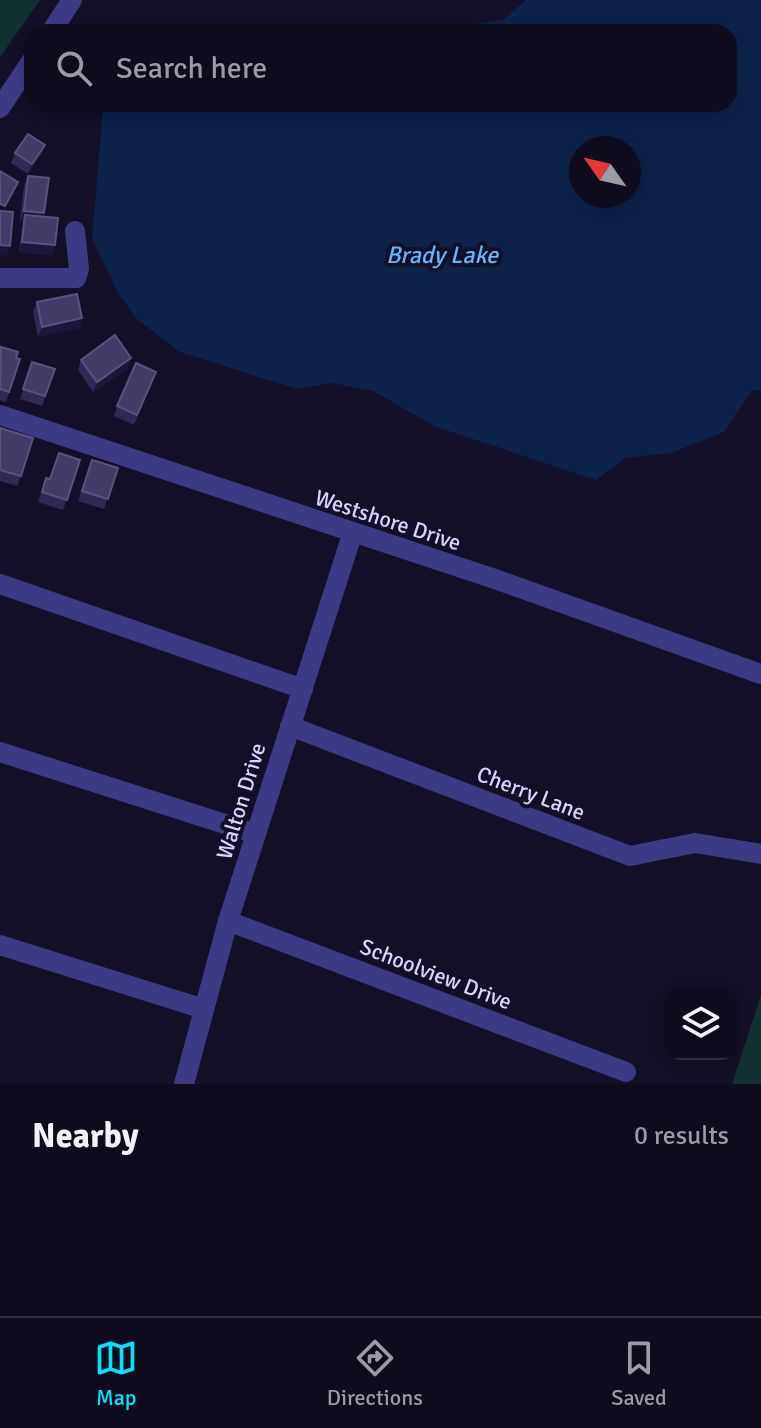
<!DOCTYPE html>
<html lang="en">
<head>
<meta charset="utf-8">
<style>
	:root { --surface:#0e0b1c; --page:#1c1929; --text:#f1f3f6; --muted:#9b9ba3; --line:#2e2b3b; --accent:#00e5ff }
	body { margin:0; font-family:Signika,sans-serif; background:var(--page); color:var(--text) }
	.controls { position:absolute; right:24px; bottom:24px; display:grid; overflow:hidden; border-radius:16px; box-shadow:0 4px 12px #0003 }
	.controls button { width:72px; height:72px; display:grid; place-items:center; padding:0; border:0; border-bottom:2px solid var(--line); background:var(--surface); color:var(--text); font:40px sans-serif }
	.compass { position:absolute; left:569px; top:136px; width:72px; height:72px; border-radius:50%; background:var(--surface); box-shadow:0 4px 12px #0003; rotate:304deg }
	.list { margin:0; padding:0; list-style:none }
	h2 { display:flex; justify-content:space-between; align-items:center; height:104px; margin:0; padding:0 32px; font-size:34px }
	h2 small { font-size:26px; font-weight:400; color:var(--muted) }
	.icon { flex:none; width:44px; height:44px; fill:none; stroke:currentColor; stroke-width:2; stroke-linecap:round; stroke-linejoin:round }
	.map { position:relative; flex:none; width:761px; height:1084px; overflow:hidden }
	.search { position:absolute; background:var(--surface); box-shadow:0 4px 12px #0003; left:24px; right:24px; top:24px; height:88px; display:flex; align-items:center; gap:20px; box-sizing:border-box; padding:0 28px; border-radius:24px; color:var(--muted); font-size:30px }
	.sheet { height:232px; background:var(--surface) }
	nav { display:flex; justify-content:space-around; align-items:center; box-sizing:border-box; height:112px; border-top:2px solid var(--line); background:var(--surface); font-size:22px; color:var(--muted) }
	nav a { display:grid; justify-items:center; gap:4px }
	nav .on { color:var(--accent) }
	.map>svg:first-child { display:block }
</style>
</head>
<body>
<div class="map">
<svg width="761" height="1084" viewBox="0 0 761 1084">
	<rect width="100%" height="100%" fill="#130f26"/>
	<g fill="#12302f">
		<path d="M0,0H40L0,57Z"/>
		<path d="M761,995V1084H732Z"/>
	</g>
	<path fill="#0c2248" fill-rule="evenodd" d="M526,0H761V391L752,390L724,432L671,453L625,458L596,480L434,426L373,391L332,383L297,389L180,352L137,319L118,293L92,238L103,110L107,104H729V32H436L504,19ZM581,148H629V196H581Z"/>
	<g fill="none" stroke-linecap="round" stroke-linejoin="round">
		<g stroke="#3d3a85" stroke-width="20">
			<path d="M0,278H76L79,269L75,231"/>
			<path d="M0,415L492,578L761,674"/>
			<path d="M0,584L303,689"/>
			<path d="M290,726L630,856L695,843L761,854"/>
			<path d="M0,752L256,834"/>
			<path d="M228,921L626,1072"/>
			<path d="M0,945L204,1009"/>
			<path d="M184,1084L228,921L352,535"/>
		</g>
		<g stroke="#3d3a85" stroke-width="20">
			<path d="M51,32L72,0"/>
			<path d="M0,108L32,60"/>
		</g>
	</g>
	<g fill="#312854">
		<path d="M45,145L41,155L28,174L11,163L15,153Z"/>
		<path d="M28,176L55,245L51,255L19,252L23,221H20L24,186Z"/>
		<path d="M37,302L82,318L79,328L38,337L33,312Z"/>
		<path d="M0,349L20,359L6,402L0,400Z"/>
		<path d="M81,360L128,368L93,392L78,370Z"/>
		<path d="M32,362L55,369L42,406L20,399Z"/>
		<path d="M152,382L134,425L114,416L117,406Z"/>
		<path d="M0,428L21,476L17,486L0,481Z"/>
		<path d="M80,460L63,510L38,502L46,478L50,479Z"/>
		<path d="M92,460L118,468L104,509L78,501Z"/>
	</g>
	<g fill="#1d163a">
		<path d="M45,145L41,155L28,174L32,164Z"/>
		<path d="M24,211L44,213L41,223L25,215L23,221H20Z"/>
		<path d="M22,242L55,245L51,255L19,252Z"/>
		<path d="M0,245L10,246L7,256L0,255Z"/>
		<path d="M82,318L79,328L38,337L42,327Z"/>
		<path d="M131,358L128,368L93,392L97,382Z"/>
	</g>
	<g fill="#433a66" stroke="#5a527e" stroke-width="2">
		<path d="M28,134L45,145L32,164L15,153Z"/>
		<path d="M0,171L18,182L5,206L0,204Z"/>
		<path d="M28,176L49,178L44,213L24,211Z"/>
		<path d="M0,211L13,212L10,246L0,245Z"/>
		<path d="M25,215L58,218L55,245L22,242Z"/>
		<path d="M77,294L82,318L42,327L37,302Z"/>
		<path d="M115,335L131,358L97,382L81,360Z"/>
		<path d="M1,347L18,352L16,358L20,359L9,392L0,389Z"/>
		<path d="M32,362L55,369L45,396L23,389Z"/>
		<path d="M136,363L156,372L137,415L117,406Z"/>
		<path d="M0,428L33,438L21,476L0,470Z"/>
		<path d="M59,453L80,460L67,500L42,492L46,478L50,479Z"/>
		<path d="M92,460L118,468L108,499L82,491Z"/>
	</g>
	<g text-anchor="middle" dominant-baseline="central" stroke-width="8" stroke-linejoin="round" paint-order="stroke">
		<g font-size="22" fill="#d9d4ff" stroke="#130f26">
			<text transform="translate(388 520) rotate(18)">Westshore Drive</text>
			<text transform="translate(531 793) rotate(21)">Cherry Lane</text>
			<text transform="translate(241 801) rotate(-73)">Walton Drive</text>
			<text transform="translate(436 974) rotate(21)">Schoolview Drive</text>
		</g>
		<g font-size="24" font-style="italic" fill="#62b6ff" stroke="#130f26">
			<text x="442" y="255">Brady Lake</text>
		</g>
	</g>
</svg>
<div class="controls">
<button><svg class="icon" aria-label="layers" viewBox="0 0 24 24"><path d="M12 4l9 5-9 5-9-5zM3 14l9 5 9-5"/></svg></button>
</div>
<svg class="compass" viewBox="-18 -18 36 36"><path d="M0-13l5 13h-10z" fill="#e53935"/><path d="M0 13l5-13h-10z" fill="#9b9ba3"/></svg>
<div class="search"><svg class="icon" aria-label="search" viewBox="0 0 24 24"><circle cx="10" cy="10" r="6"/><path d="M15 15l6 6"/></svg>Search here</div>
</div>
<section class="sheet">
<h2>Nearby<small>0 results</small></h2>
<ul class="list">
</ul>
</section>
<nav>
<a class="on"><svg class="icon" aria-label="map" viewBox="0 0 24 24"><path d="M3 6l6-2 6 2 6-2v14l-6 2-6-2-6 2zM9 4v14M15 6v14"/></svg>Map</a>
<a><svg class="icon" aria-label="directions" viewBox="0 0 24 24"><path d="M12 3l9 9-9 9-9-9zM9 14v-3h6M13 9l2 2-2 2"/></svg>Directions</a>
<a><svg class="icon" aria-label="saved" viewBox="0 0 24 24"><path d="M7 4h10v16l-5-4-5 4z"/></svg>Saved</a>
</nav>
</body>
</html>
